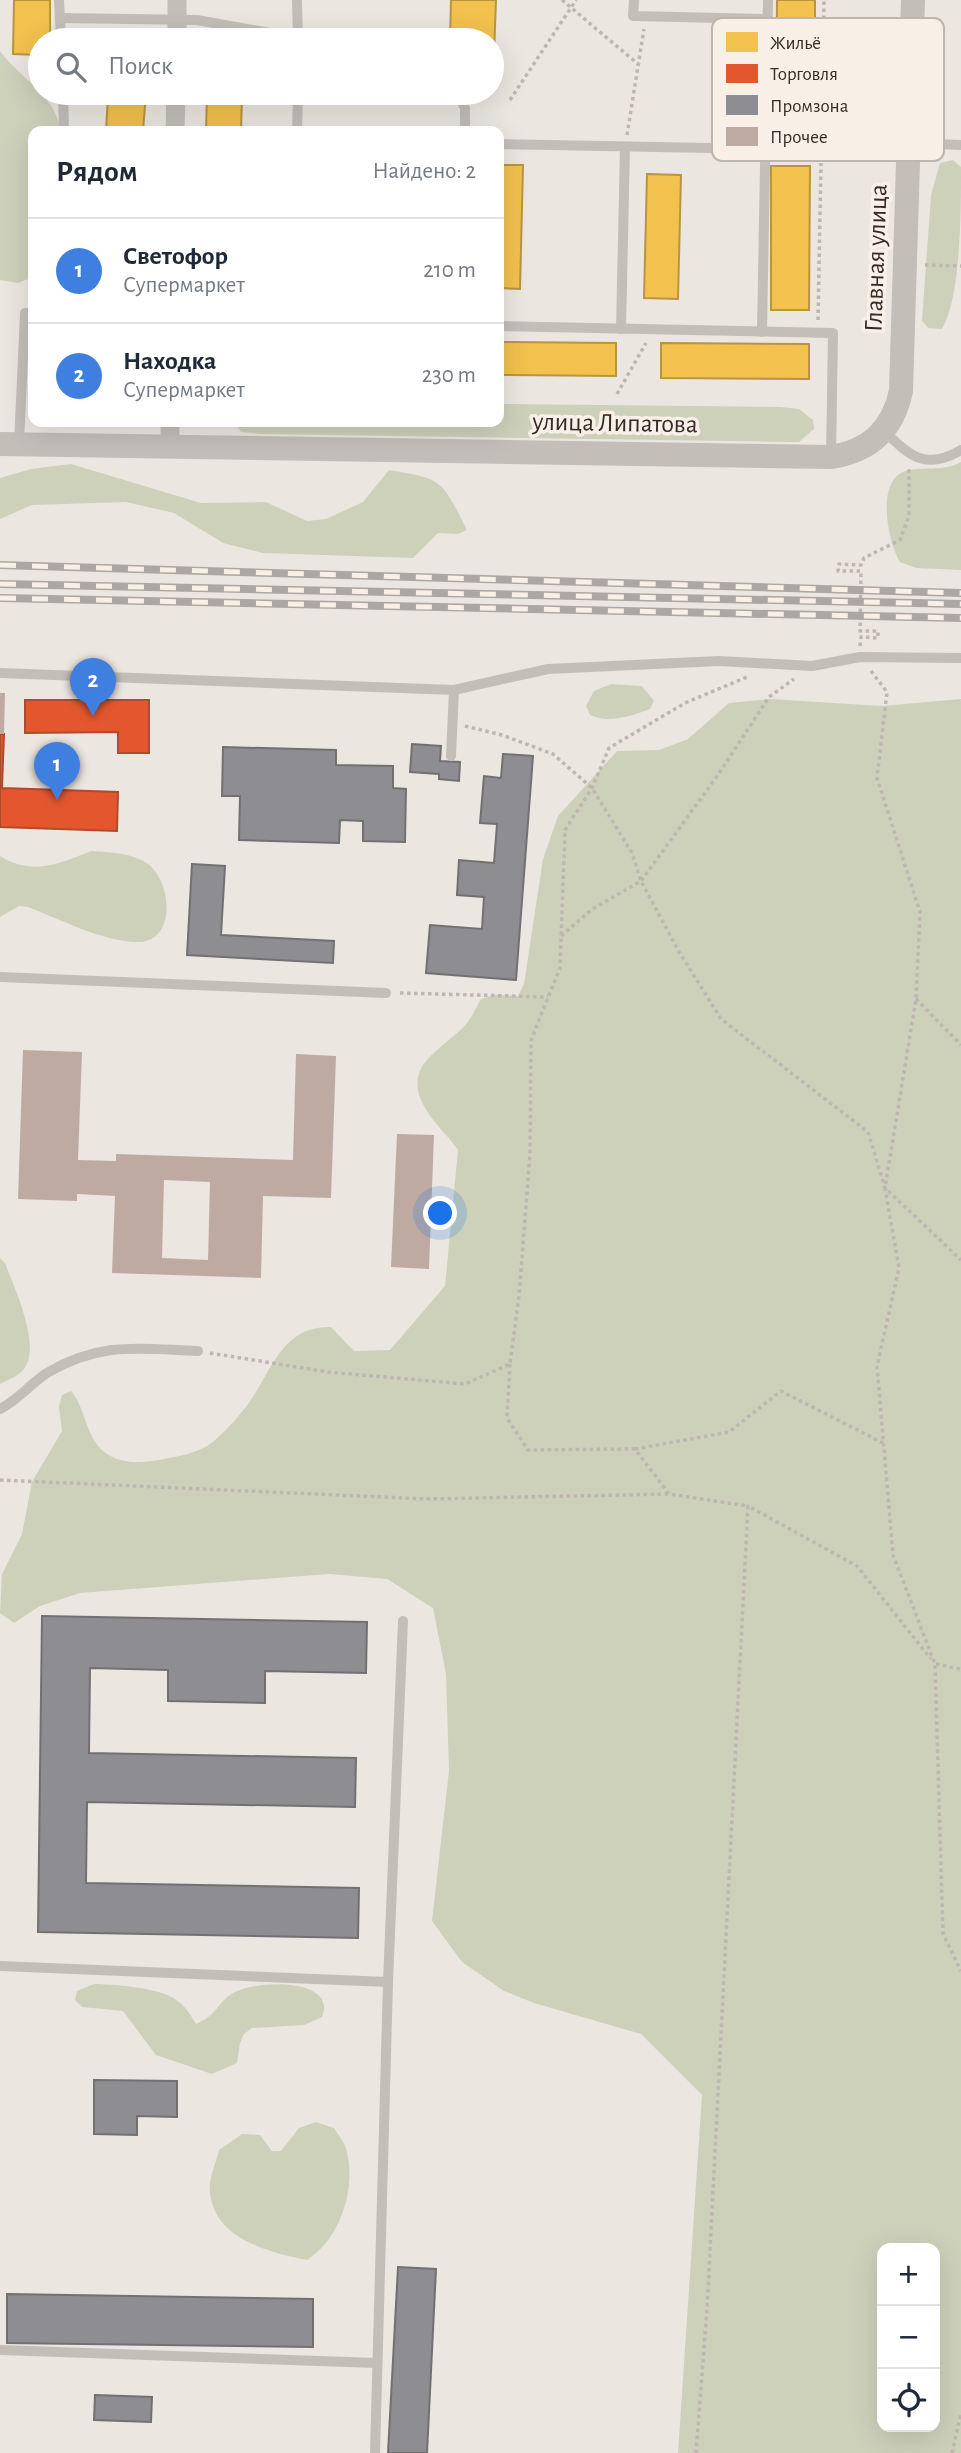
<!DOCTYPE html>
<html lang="ru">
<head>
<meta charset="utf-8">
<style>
	:root { --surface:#fff; --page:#f6f6f7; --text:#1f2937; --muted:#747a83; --line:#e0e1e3; --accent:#756c68 }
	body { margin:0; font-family:"Alegreya Sans",sans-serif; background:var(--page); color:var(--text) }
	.controls { position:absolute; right:21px; bottom:21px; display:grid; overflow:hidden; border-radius:14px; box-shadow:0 7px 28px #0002 }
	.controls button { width:63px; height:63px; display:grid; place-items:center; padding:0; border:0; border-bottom:2px solid var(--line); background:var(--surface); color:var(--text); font:35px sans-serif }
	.you { position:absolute; left:441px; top:1214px; width:24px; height:24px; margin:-18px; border:5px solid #fff; border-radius:50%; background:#1a73e8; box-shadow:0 0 0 10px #1a73e833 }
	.badge { display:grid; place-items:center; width:46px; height:46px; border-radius:50%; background:var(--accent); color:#fff; font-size:23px; font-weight:700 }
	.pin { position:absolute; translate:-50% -58px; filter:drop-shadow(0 2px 4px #0008) }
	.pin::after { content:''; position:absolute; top:37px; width:24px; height:21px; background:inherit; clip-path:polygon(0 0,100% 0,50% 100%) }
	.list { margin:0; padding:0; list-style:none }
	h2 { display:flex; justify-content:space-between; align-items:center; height:91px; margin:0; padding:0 28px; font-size:30px }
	h2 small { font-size:23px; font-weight:400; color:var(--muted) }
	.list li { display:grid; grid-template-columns:46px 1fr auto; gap:21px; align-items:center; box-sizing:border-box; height:105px; padding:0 28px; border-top:2px solid var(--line) }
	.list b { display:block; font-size:26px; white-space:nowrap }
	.list p { margin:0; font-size:23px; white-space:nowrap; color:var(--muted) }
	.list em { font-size:23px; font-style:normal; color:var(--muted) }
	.icon { flex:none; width:38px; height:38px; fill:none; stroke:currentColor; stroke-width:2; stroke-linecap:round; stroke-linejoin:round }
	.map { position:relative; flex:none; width:961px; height:2453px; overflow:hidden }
	.search { position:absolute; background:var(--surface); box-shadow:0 7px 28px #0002; left:28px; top:28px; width:476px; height:77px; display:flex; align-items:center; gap:18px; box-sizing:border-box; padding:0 24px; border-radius:38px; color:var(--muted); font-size:26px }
	.panel { position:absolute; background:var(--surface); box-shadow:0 7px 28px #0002; left:28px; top:126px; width:476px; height:301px; border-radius:14px }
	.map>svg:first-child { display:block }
</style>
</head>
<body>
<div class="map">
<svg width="961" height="2453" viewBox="0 0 961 2453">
	<rect width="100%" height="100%" fill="#ece6e0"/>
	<g fill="#cdd1ba" fill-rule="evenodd">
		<path d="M0,51C21,79 56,96 61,131H33V277L18,283L0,280Z"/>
		<path d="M953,160L961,167C961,210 961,297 942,329L928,328L922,321L931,195L940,163Z"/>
		<path d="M499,404L781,407L799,409L813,420L814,429L799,442H790L260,434L241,432L234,422H499Z"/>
		<path d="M961,462V570L916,568L900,562C888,542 876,484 903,472C921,465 941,473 961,462Z"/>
		<path d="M71,464L201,503L266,502L307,521L326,519L363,502L389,470C445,479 442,481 467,530L458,534L438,533L413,558L263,553L223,543L174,513L126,502L32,505L0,519V478L31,469Z"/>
		<path d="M611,684L642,686L654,701L650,709C632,716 608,724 590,715L586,706L594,691Z"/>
		<path d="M770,699L882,706L961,699V2453H678L702,2095L641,2034L534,2003L504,1991L462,1962L432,1921L449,1771L446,1674L433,1608L387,1579L329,1574L80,1593L40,1606L14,1623L0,1613L2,1574L22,1534L32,1482L62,1431L59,1407L62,1395L71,1391C87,1410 85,1439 107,1454C122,1464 142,1463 159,1460C178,1456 198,1454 214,1441C228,1429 243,1412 253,1397C273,1365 286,1325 331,1327L354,1351L390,1350L445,1286L458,1150C448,1135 432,1122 424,1106C401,1063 444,1050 467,1023C473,1016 476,1007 481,999L494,995L518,996L524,984L543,859L558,816L617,751L659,750L688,739L729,703ZM882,2248H935V2427H882Z"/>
		<path d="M91,851C110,852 132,853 148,864C173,883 177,945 135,942C99,940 62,920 28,907L19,906L0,917V856C32,876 59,864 91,851Z"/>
		<path d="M0,1258L5,1263C14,1287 42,1346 24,1369C18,1376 8,1380 0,1384Z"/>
		<path d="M94,1984C113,1984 160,1988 175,1999C185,2005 190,2014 196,2024C219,2014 217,2002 233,1993C254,1980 338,1977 322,2017L304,2025L252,2028L244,2034L240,2043L237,2063L212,2074L156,2055L123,2011L82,2007L75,2000L77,1991Z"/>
		<path d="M316,2122L334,2128C338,2135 346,2144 347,2152C356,2190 340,2239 307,2260C268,2252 215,2239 210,2193C208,2180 216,2163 219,2150L242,2134L260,2135L272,2151H281L299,2128Z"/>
	</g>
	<g fill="#f2c14e" stroke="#b99442" stroke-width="2">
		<path d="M14,0H50V40H40V55L13,54Z"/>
		<path d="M451,0H496L494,55L492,40H450Z"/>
		<path d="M777,0H815V120H776Z"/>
		<path d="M86,93H146L143,131H106L108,96Z"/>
		<path d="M207,93H265L264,98H242L241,131H206Z"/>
		<path d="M499,165H523L520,289L499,288Z"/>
		<path d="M771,166H810L809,310H771Z"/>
		<path d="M647,174L681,175L678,299L644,298Z"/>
		<path d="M500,342L616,343V376L500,375Z"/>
		<path d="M661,343L809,344V379L661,378Z"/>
	</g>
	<g fill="#e4572e" stroke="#b04a2c" stroke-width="2">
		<path d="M25,700H149V753H118V732L25,733Z"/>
		<path d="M0,734H4L2,788L118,792L117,831L0,827Z"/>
	</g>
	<g fill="#8d8d92" stroke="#737072" stroke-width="2">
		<path d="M412,744L441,746L440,761L460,762L459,781L439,779V774L410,772Z"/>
		<path d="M223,747L336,750V765L393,766V788L406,789L405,842L363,841V821L340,820L339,843L239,840L240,796H222Z"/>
		<path d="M503,754L533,756L516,980L426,973L430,925L482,929L484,897L457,895L459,860L494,863L497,824L480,823L484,776L501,778Z"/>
		<path d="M192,864L225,866L221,935L334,941L333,963L187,955Z"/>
		<path d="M42,1616L367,1622L366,1673L265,1671V1703L168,1701V1670L90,1668L89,1753L356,1758L355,1807L87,1802L86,1883L359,1888L358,1938L38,1932Z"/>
		<path d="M94,2080L177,2081V2117L137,2116V2135L94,2134Z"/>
		<path d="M398,2267L436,2269L427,2453H388Z"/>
		<path d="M7,2294L313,2299V2347L7,2343Z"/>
		<path d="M95,2395L152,2397L151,2422L94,2420Z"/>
	</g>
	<g fill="#bfaaa2" fill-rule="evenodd">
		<path d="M0,693H5L4,734H0Z"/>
		<path d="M23,1050L82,1052L78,1160L116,1161V1154L293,1160L296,1054L336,1056L331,1198L263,1196L261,1278L112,1273L115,1196L77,1194V1201L18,1199ZM164,1180L210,1182L208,1260L162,1258Z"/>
		<path d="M397,1134L434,1135L429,1269L391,1267Z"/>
	</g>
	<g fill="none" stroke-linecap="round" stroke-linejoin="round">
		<g stroke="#bdb6b1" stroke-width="3.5" stroke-dasharray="3.5 3.5" stroke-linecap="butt">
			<path d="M562,0L638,64"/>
			<path d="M510,100L576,0"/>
			<path d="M822,133L888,95"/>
			<path d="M627,135L644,29"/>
			<path d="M822,138L824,0"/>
			<path d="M925,265L961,266"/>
			<path d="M818,320L821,163"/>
			<path d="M617,394L646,343"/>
			<path d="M860,646L861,637L878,638V631H860L861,571H838L839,564L861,565L864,558L900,540L909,516V468"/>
			<path d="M871,671L887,692L877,778L920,912L916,999L885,1188L899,1268L877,1366L893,1555L935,1664L943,1934L961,1971"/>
			<path d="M465,726L502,735L553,754L592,788L632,853L641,881L678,950L721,1019L868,1132L885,1188L961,1260"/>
			<path d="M561,936L591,910L641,881L718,775L769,697L794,679"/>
			<path d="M400,993L548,997"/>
			<path d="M916,999L961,1045"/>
			<path d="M210,1353L328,1372L465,1384L510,1364L519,1296L530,1154L531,1040L560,968L565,830L592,788L609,748L685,703L747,677"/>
			<path d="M510,1364L507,1418L528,1450L635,1449L669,1494L748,1506"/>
			<path d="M635,1449L729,1432L781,1391L883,1443"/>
			<path d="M0,1480L427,1499L669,1494"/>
			<path d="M936,1664L961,1669"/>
			<path d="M696,2453L707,2309L748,1506L857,1566L931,1659"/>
			<path d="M952,2453L961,2413"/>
		</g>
		<g stroke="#c4beb9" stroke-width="10">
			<path d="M59,0L61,40"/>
			<path d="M297,0L298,40"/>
			<path d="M634,0L633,16L768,19"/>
			<path d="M60,18L197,20L309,40"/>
			<path d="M63,93L64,131"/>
			<path d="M457,93L465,108V131"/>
			<path d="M297,131L298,93"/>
			<path d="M911,143L961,145"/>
			<path d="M499,144L821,150"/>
			<path d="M499,326L833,333L831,457"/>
			<path d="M621,329L625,147"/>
			<path d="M762,332L768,0"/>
			<path d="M884,431C910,456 925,471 961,450"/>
			<path d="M19,444L25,313L33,314"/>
			<path d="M0,673L454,690L548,669L719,661L812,666L860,657L961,658"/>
			<path d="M451,756L454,690"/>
			<path d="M0,977L386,993"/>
			<path d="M0,1409C18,1400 30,1384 47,1373C101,1341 139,1349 198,1351"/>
			<path d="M0,1966L388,1982"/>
			<path d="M0,2350L377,2363"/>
			<path d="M375,2453L388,1982L403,1621"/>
		</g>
		<g stroke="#c4beb9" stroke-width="19">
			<path d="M177,40V0"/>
			<path d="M175,131L176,93"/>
			<path d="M170,445V422"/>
		</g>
		<path stroke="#c4beb9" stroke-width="24" d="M0,444L831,457C870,451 893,429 901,391L913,0"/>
		<defs>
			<g id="rail">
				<path d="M0,565L961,593"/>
				<path d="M0,584L961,604"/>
				<path d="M0,598L961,618"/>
			</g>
		</defs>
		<use href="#rail" stroke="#aca7a3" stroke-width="8"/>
		<use href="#rail" stroke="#f8f0e7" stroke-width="5" stroke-dasharray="16" stroke-linecap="butt"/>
	</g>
	<g text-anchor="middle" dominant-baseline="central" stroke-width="7" stroke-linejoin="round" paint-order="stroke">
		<g font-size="26" fill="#352b27" stroke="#f8f0e7">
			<text transform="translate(876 258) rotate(-88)">Главная улица</text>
			<text transform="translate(615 423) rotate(1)">улица Липатова</text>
		</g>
	</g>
	<rect x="712" y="18" width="232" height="143" rx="10" fill="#f8f0e7" stroke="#beb5ad" stroke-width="2"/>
	<rect x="726" y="32" width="32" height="20" fill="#f2c14e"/>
	<rect x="726" y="64" width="32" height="19" fill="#e4572e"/>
	<rect x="726" y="95" width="32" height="20" fill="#8d8d92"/>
	<rect x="726" y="127" width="32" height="19" fill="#bfaaa2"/>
	<g font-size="19" fill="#352b27">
		<text x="770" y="49">Жильё</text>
		<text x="770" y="80">Торговля</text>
		<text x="770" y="112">Промзона</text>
		<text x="770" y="143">Прочее</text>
	</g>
</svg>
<div class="controls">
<button>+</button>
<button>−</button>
<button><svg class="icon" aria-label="locate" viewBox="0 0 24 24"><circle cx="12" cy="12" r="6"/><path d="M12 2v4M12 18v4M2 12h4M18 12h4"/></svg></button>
</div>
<div class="you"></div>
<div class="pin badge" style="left:57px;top:800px;background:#3f7fe0">1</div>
<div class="pin badge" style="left:93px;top:716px;background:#3f7fe0">2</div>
<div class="search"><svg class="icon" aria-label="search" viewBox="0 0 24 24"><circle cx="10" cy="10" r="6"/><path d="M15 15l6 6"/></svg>Поиск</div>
<section class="panel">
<h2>Рядом<small>Найдено: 2</small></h2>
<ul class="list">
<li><span class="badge" style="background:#3f7fe0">1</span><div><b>Светофор</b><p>Супермаркет</p></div><em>210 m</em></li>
<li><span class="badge" style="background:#3f7fe0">2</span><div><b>Находка</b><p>Супермаркет</p></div><em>230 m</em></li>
</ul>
</section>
</div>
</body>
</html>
